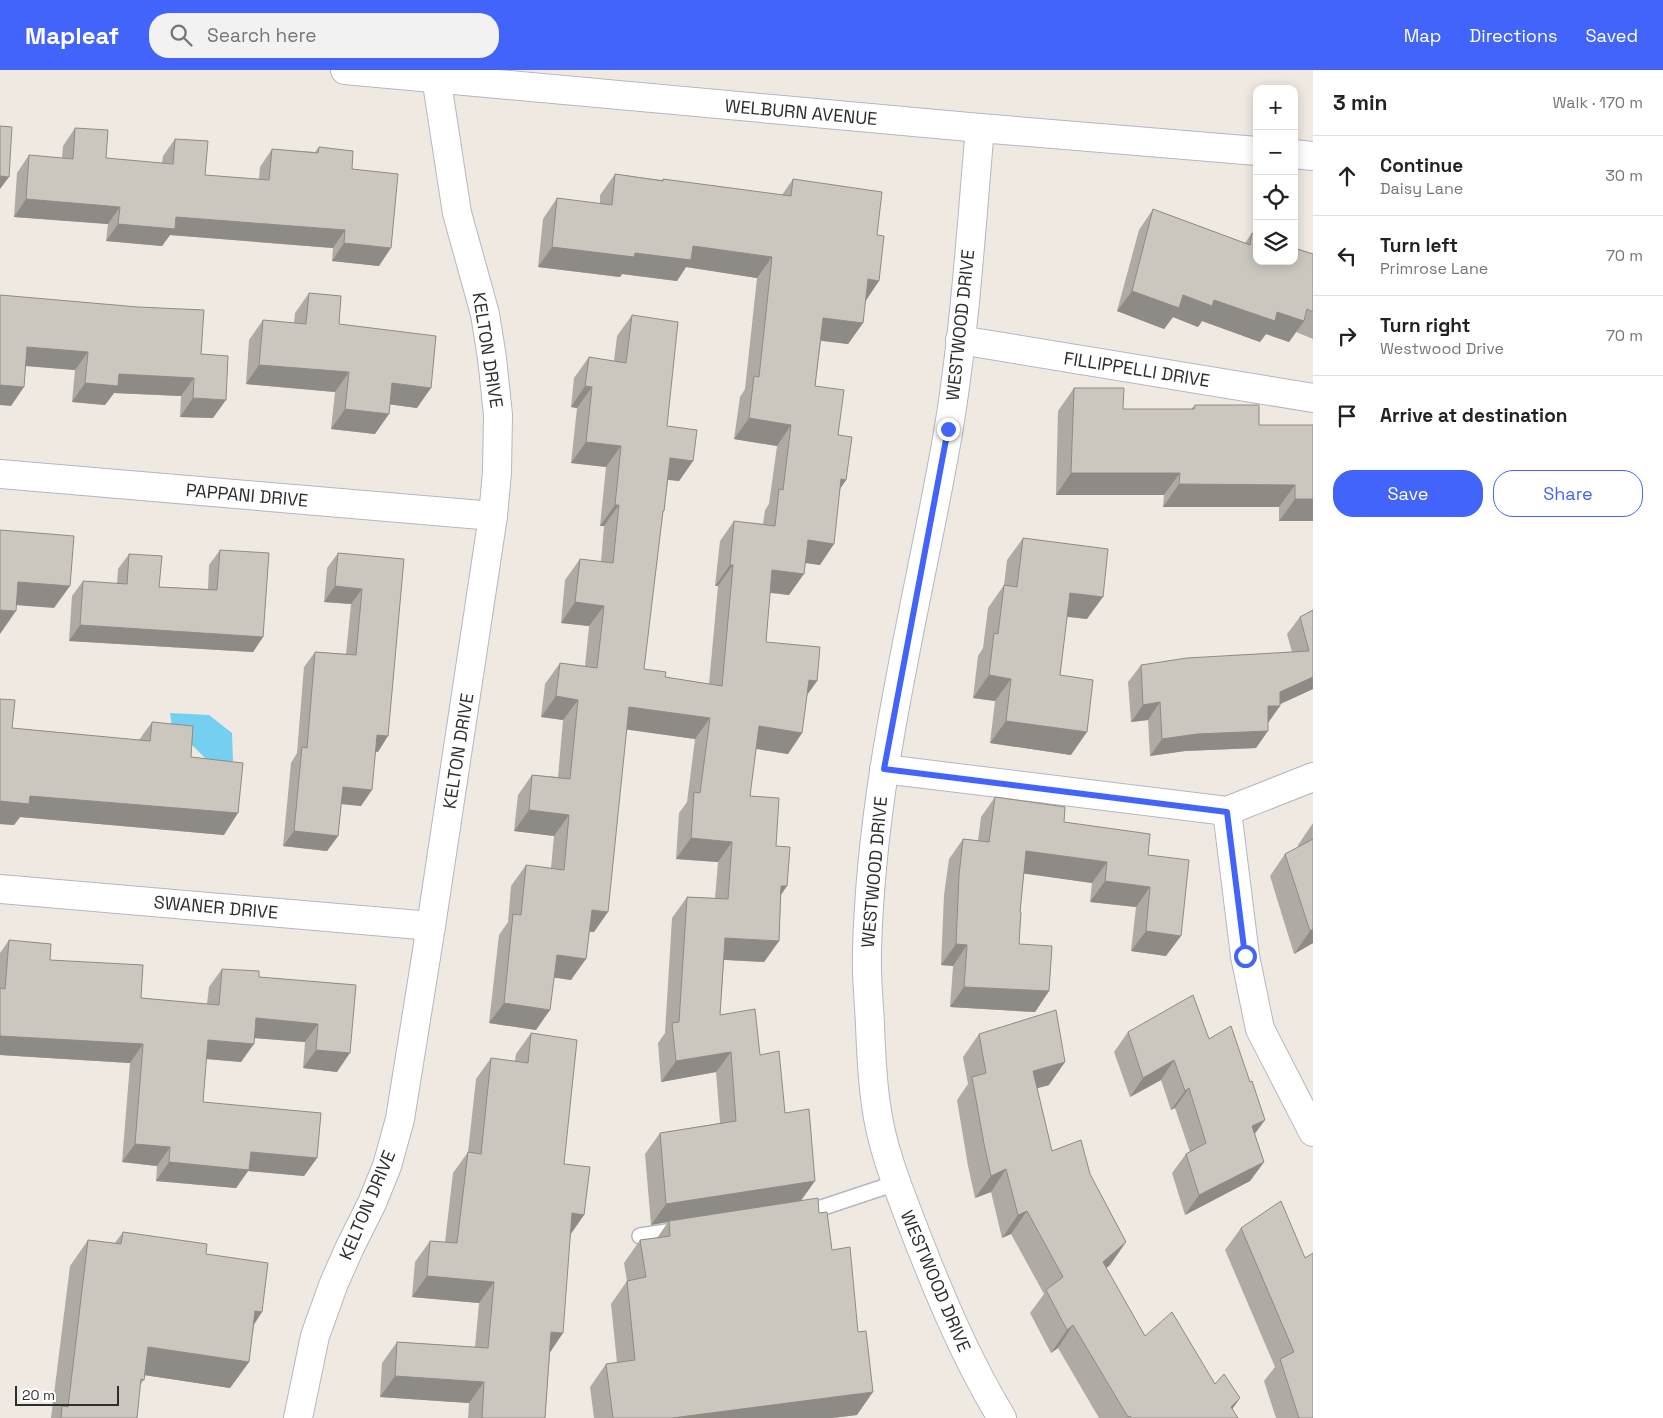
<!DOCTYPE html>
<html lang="en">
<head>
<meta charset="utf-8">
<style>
	:root { --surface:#fff; --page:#f2f2f2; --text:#222; --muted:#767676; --line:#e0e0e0; --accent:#4264fb }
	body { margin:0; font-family:"Space Grotesk",sans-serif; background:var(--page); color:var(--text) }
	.controls { position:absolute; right:15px; top:15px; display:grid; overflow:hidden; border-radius:10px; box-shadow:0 2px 12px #0003 }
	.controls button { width:45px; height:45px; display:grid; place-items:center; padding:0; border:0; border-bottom:1px solid var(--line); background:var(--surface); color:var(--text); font:25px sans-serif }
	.scale { position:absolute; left:15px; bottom:12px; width:104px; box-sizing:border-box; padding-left:5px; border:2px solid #2e2e2e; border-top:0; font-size:14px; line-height:18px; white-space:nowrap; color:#2e2e2e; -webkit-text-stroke:4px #fff; paint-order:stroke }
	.stop { position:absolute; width:15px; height:15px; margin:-11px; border:4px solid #4264fb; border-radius:50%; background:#fff }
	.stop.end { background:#4264fb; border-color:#fff; box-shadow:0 1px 5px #0008 }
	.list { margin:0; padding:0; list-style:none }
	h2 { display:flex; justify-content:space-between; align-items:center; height:65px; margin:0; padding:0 20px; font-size:21px }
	h2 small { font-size:16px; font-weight:400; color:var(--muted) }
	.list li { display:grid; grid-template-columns:32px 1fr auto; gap:15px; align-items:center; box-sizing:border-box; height:80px; padding:0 20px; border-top:1px solid var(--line) }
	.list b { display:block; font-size:19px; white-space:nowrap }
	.list p { margin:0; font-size:16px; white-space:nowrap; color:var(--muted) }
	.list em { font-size:16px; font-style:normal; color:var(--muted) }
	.actions { display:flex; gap:10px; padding:15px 20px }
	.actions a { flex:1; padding:11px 0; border:1px solid var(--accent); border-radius:20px; text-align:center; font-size:18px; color:var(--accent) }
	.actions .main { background:var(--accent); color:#fff }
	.icon { flex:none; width:28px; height:28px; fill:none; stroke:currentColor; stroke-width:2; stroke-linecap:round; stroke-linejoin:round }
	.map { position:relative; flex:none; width:1313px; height:1348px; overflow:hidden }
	header { display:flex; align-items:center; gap:30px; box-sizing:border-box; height:70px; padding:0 25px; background:var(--accent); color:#fff }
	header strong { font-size:24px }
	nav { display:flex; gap:28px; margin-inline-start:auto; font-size:18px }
	.search { width:350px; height:45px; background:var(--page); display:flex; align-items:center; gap:12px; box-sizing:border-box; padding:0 18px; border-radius:20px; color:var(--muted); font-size:19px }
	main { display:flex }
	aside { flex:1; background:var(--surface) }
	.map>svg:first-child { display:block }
</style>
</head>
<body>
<header>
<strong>Mapleaf</strong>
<div class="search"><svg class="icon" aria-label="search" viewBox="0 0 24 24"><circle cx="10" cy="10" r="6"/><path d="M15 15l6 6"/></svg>Search here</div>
<nav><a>Map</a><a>Directions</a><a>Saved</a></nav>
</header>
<main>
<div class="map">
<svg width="1313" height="1348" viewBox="0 0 1313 1348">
	<rect width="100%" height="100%" fill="#efe9e1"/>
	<path fill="#75cff0" d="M170,643L209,645L232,663L233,691L209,692L193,676L173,664Z"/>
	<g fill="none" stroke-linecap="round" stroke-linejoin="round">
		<defs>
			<g id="lane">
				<path d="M799,1141L821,1138L896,1113"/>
				<path d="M640,1166L680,1160"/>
			</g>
			<g id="street">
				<path d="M980,58C971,159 965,262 948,363C918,535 871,706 867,882C866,906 869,931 870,955C871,981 872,1008 876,1035C882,1080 899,1120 915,1162C940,1226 966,1289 1002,1348"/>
				<path d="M960,270L1313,328"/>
				<path d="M0,404L493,446"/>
				<path d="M884,699L1227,741L1313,707"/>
				<path d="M1227,741L1245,886L1260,959L1313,1062"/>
				<path d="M0,819L431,856"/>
				<path d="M298,1348L315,1266L334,1213L350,1177L372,1133L387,1096L400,1049L431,856L493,446L497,402L498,345L492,288L485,244L457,143L435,0"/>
			</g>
			<g id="secondary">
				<path d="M345,0L980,58L1257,81"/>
				<path d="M1294,84L1313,86"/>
			</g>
		</defs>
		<use href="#lane" stroke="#b4b7c1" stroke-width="18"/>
		<use href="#street" stroke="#b4b7c1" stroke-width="30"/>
		<use href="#secondary" stroke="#b4b7c1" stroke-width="30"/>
		<use href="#lane" stroke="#fff" stroke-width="15"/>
		<use href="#street" stroke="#fff" stroke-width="28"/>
		<use href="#secondary" stroke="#fff" stroke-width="28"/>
	</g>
	<g fill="#afaba4">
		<path d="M75,58L106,88L162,93L163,86L175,69L205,105L259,109L260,97L272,79L315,82L319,77L352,99L379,196L332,191L333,178L170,165L162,176L106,171L108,154L14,147L17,103L29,85L62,88L63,76Z"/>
		<path d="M615,104L662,110L663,109L782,125L793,109L865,231L863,253L848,274L821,271L815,316L838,365L846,410L840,418L820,495L805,493L789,525L770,523L766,572L817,611L807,625L802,663L788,684L756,679L750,726L776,776L781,826L779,871L764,892L724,890L720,945L760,985L785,1043L801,1130L819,1143L857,1345L832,1348H594L590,1317L606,1294L617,1293L611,1234L627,1211L624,1193L640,1170L657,1168L668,1152L651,1155L645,1084L660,1063L720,1053L716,1002L661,1012L658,973L665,963L672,848L687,827L715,828L718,792L676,789L679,743L687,732L695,669L627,659L594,862H589L571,910L554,907L536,960L489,953L499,865L508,852L511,816L526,795L551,798L554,766L514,761L518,725L532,705L558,707L563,650L541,647L545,614L560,593L585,596L589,556L561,553L565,510L580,489L601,492L604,456H600L606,397L571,393L577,338L571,337L574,308L589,287L614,291L617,266L632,245L667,356L693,391L679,411L668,410L664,441L662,444L644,599L665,607L709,614L718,516H715L720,471L734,451L763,454L765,440L769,434L777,376L734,369L740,327L745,319L757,208L686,197L677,211L622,204L620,207L538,197L543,149L557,128L600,134V125Z"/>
		<path d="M1153,139L1245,173L1252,163L1313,184V269L1296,262L1289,272L1266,264L1260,272L1202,251L1198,257L1173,247L1164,259L1117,241L1139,160Z"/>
		<path d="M309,223L339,254L417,338L390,334L375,364L331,359L335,322L246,314L249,270L263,250L294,253L295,243Z"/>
		<path d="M0,225L201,284L213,348L180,347L181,326L114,323L105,335L72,332L75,300L26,296L11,336Z"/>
		<path d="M1074,318L1123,339H1191L1195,335L1259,355H1313V451H1279V437H1163L1164,425H1056L1058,341Z"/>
		<path d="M1023,468L1087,549L1067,547L1060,605L1071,685L990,673L995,631L973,628L978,586L983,578L988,538L1004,515L1007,490Z"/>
		<path d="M220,480L263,567L253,582L69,571L72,526L83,511L117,514L118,499L129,484L159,517L208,519L209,495Z"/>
		<path d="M338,483L404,489L378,682L376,681L361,736L341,734L338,766L327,781L283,776L291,693L297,683L304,597L315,582L346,584L351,534L324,532L327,498Z"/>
		<path d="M1313,540V619L1280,634L1268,653L1256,678L1185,681L1150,686L1148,650L1131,652L1128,612L1141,595L1292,582L1287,564L1300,547Z"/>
		<path d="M0,629L12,658L139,670L152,652L191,687L224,765L20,747L14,755L0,754Z"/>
		<path d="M995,727L1064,752L1148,785L1166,886L1131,881L1136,837L1090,832L1092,813L1024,803L1020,842L1019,874L1049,921L1035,942L950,937L953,896L941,895L944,825L949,789L963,769L978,771L981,747Z"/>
		<path d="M1313,753V873L1294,884L1270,806L1285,784L1298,777V775Z"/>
		<path d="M9,870L50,890L141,928L207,934L209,917L222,899L259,907L356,915L337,1002L303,998L305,972L254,968L241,992L206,989L203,1032L317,1088L304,1106L248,1101L236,1118L156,1111L157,1096L122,1092L130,993L0,985V883Z"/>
		<path d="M1128,962L1209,969L1255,1064L1264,1092L1250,1111L1185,1145L1172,1103L1186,1084L1190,1082L1175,1038L1171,1040L1161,1010L1130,1027L1114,982Z"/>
		<path d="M531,963L564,1094L584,1145L571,1164L550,1282L545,1348H468L469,1333L380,1327L382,1293L397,1272L475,1277L479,1233L412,1227L415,1192L430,1171L445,1172L453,1103L468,1082L476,1009L491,988L515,991L516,984Z"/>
		<path d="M979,964L1049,1015L1037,1018L1052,1081L1090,1104L1126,1172L1110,1195L1106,1198L1145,1266L1215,1314L1240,1328L1232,1339L1238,1348H1099L1058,1278L1051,1283L1030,1243L1044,1224L1011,1164L1002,1168L991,1122L975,1128L968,1096L957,1030L968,1014L963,987Z"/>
		<path d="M1241,1158L1305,1188L1313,1348H1276L1264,1311L1275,1297L1225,1180Z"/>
		<path d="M123,1162L206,1184L262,1242L254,1255L249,1292L230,1318L145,1305L144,1310L140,1315L137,1348H51L70,1196L88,1170L115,1173Z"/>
	</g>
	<g fill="#8e8b86">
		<path d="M0,106L9,107L0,119Z"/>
		<path d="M26,129L120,137L108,154L14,147Z"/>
		<path d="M176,147L345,160L333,178L170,165L162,176L106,171L118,154Z"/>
		<path d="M344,173L391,178L379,196L332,191Z"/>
		<path d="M693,176L772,187L757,208L686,197L677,211L622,204L620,207L538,197L552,177L635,183Z"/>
		<path d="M868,209L879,211L865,232Z"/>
		<path d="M1132,221L1183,225L1214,230L1277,242L1304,251L1289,272L1266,264L1260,272L1202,251L1198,257L1173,247L1164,259L1117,241Z"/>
		<path d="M823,248L863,253L848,274L809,269Z"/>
		<path d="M27,277L88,282L75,300L14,295Z"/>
		<path d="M259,295L349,302L335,322L246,314Z"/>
		<path d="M119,304L194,308L181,326L114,323L105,335L72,332L85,313Z"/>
		<path d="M392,313L431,318L417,338L379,333Z"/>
		<path d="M0,315L24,317L11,336L0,335Z"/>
		<path d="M585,316L592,317L577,338L571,337Z"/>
		<path d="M193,328L226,330L213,348L180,347Z"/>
		<path d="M345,339L389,344L375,364L331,359Z"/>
		<path d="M749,348L791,355L777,376L734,369Z"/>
		<path d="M586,372L621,376L606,397L571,393Z"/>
		<path d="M670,388L693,391L679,411L655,408Z"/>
		<path d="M1071,403H1180L1164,425H1056Z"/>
		<path d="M841,409L846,410L832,431Z"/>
		<path d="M1179,414L1295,415L1279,437H1163Z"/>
		<path d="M1295,429H1313V451H1279Z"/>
		<path d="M615,435H619L604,456H600Z"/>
		<path d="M808,470L834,474L820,495L793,491Z"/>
		<path d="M730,495H733L718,516H715Z"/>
		<path d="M772,500L804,504L789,525L758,521Z"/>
		<path d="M18,512L70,516L54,538L2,534Z"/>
		<path d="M335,516L362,519L351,534L324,532Z"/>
		<path d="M1070,523L1103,527L1087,549L1054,545Z"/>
		<path d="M575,532L604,536L589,556L561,553Z"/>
		<path d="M0,540L16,541L0,564Z"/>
		<path d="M80,555L263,567L253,582L69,571Z"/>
		<path d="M989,605L1011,609L995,631L973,628Z"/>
		<path d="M1313,607V619L1276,636H1280L1268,653V636L1280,622Z"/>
		<path d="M809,610L817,611L802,632Z"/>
		<path d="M556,626L578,630L563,650L541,647Z"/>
		<path d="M1160,632L1148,650L1131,652L1143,635Z"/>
		<path d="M629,637L710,648L695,669L615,658Z"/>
		<path d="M1006,651L1087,662L1071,685L990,673Z"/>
		<path d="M759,656L802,663L788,684L745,677Z"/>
		<path d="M1268,661L1256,678L1185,681L1150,686L1162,669L1197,664Z"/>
		<path d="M377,665L388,666L378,682L367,681Z"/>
		<path d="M343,717L372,720L361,736L332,733Z"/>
		<path d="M30,726L238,743L224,765L20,747L14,755L0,754V731Z"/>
		<path d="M529,740L569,745L554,766L514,761Z"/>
		<path d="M294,761L338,766L327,781L283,776Z"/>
		<path d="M691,768L732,772L718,792L676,789Z"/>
		<path d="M1026,781L1107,792L1092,813L1012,802Z"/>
		<path d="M1105,811L1150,817L1136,837L1090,832Z"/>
		<path d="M781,816H787L773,837Z"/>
		<path d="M592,840L608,842L594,862L577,860Z"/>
		<path d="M1313,859V873L1294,884L1310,861Z"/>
		<path d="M1146,861L1181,866L1166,886L1131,881Z"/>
		<path d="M725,868L779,871L764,892L710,889Z"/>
		<path d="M956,874L967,875L953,896L941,895Z"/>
		<path d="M557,885L586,889L571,910L542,906Z"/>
		<path d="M964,917L1049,921L1035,942L950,937Z"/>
		<path d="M504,933L550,940L536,960L489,953Z"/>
		<path d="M256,948L318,954L305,972L243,967Z"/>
		<path d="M0,966L143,974L130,993L0,985Z"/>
		<path d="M208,970L254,974L241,992L195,988Z"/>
		<path d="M316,980L350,983L337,1002L303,998Z"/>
		<path d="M731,982L716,1002L661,1012L676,991Z"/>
		<path d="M1174,990L1161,1010L1130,1027L1143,1008Z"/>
		<path d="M1065,992L1049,1015L1017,1024L1033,1001Z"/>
		<path d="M1189,1018L1175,1038L1171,1040L1185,1021Z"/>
		<path d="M1265,1050L1251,1069L1252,1056Z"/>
		<path d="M135,1074L170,1077L157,1096L122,1092Z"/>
		<path d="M251,1082L317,1088L304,1106L248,1101L236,1118L156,1111L169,1092Z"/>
		<path d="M1264,1092L1250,1111L1185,1145L1199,1125Z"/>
		<path d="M1006,1099L991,1122L975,1128L991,1106Z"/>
		<path d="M815,1111L800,1132L669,1151L668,1152L651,1155L666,1134Z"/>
		<path d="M1027,1141L1011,1164L1002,1168L1018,1145Z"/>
		<path d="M572,1143L584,1145L569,1166Z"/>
		<path d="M1126,1172L1110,1195L1087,1214L1103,1192Z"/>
		<path d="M427,1206L494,1212L479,1233L412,1227Z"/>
		<path d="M255,1241L262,1242L244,1268Z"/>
		<path d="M1073,1255L1058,1278L1051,1283L1067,1260Z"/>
		<path d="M551,1262L563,1263L549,1284Z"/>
		<path d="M148,1277L249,1292L230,1318L130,1303Z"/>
		<path d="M395,1306L484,1312L469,1333L380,1327Z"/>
		<path d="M873,1322L857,1345L832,1348H672Z"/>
		<path d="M1240,1328L1226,1348L1231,1337Z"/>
	</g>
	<g fill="#cbc7bf" stroke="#8e8b86">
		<path d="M0,56L12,57L9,107L0,106Z"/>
		<path d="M75,58L108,60L106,88L173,94L175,69L208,71L205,105L269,110L272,79L318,83L319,77L353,81L352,99L398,104L391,178L344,173L345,160L176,147L175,159L118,154L120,137L26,129L29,85L73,89Z"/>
		<path d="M615,104L663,111V109L791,126L793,109L882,122L877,165L884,166L879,211L868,209L863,253L823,248L815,316L844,320L838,365L852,367L846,410L841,409L834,474L808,470L804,504L772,500L766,572L820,577L817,611L809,610L802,663L759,656L750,726L779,728L776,776L790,777L787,816H781L779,871L725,868L720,945L755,939L760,985L779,981L785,1043L809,1039L815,1111L666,1134L660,1063L736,1051L731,982L676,991L672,953L679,952L687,827L728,829L732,772L691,768L694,722L700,723L710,648L629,637L608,842L592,840L586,889L557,885L550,940L504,933L513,844L521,845L526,795L564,800L569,745L529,740L532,705L570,709L578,630L556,626L560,593L597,598L604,536L575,532L580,489L613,493L619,435H615L621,376L586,372L592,317L585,316L589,287L626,293L632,245L678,252L667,356L697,360L693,391L670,388L664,441H663L644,599L666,602L665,607L722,616L733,495H730L734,451L775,456L779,419L783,420L791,355L749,348L754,306L759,307L772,187L693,176L691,190L635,183L634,187L552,177L557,128L612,135Z"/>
		<path d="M1153,139L1250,175L1252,163L1257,165V191H1294V178L1313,184V242L1307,239L1304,251L1277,242L1275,251L1214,230L1212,236L1183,225L1179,238L1132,221Z"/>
		<path d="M309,223L341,226L339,254L436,266L431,318L392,313L389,344L345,339L349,302L259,295L263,250L306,254Z"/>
		<path d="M0,225L138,237L204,240L201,284L228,286L226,330L193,328L194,308L119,304L118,316L85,313L88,282L27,277L24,317L0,315Z"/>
		<path d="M1074,318H1124L1123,339H1194L1195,335H1259V355H1313V429H1295V415L1179,414L1180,403H1071Z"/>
		<path d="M0,460L74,466L70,516L18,512L16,541L0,540Z"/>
		<path d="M1023,468L1108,479L1103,527L1070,523L1060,605L1093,610L1087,662L1006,651L1011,609L989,605L994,563L998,564L1004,515L1017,517Z"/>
		<path d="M220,480L269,483L263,567L80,555L83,511L127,514L129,484L162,486L159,517L217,520Z"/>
		<path d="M338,483L404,489L388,666L377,665L372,720L343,717L338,766L294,761L302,677L307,678L315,582L356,585L362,519L335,516Z"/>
		<path d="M1313,540V607L1280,622V636H1268V661L1197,664L1162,669L1160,632L1143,635L1141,595L1187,588L1309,581L1300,547Z"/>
		<path d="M0,629L15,630L12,658L150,671L152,652L193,656L191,687L243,693L238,743L30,726L29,734L0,731Z"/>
		<path d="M995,727L1065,737L1064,752L1150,764L1148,785L1189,790L1181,866L1146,861L1150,817L1105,811L1107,792L1026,781L1020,842H1021L1019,874L1052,876L1049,921L964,917L967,875L956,874L959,805L963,769L989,772Z"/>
		<path d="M1313,769V859L1310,861L1285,784Z"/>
		<path d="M9,870L51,874L50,890L143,895L141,928L219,935L222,899L259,901V907L356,915L350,983L316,980L318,954L256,948L254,974L208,970L203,1032L321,1043L317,1088L251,1082L249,1100L169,1092L170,1077L135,1074L143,974L0,966V918L5,919Z"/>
		<path d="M1193,925L1209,969L1231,956L1250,1012L1252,1011L1265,1050L1252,1056L1264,1092L1199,1125L1186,1084L1206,1073L1189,1018L1185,1021L1174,990L1143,1008L1128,962Z"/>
		<path d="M1056,940L1065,992L1033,1001L1052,1081L1081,1070L1090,1104L1126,1172L1103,1192L1145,1266L1172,1242L1215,1314L1224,1304L1240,1328L1231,1337L1238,1348H1131L1130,1346L1128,1347L1073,1255L1067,1260L1046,1220L1063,1207L1027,1141L1018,1145L1006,1099L991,1106L984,1074L972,1007L986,1003L979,964Z"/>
		<path d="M531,963L577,970L564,1094L590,1097L584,1145L572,1143L563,1263L551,1262L545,1348H482L484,1312L395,1306L397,1272L488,1278L494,1212L427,1206L430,1171L457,1173L468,1082L481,1084L491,988L528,993Z"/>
		<path d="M818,1128L819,1143L827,1142L832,1180L850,1177L858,1262L866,1261L873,1322L672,1348H613L606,1294L635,1290L627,1211L646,1207L640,1170L670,1166L669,1151Z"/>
		<path d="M1281,1131L1305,1188L1313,1183V1348H1299L1280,1289L1294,1282L1241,1158Z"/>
		<path d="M123,1162L207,1174L206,1184L268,1193L262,1242L255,1241L249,1292L148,1277L144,1310L141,1309L137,1348H61L62,1336L68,1337L88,1170L121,1174Z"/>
	</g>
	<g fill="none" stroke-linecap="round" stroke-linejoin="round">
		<path stroke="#4264fb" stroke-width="6" d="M948,359L884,699L1227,742L1245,886"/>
	</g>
	<g text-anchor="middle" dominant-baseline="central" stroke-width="4" stroke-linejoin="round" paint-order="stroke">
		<g font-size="18" fill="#2e2e2e" stroke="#fff">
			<text transform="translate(801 42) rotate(5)">WELBURN AVENUE</text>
			<text transform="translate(960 255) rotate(-84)">WESTWOOD DRIVE</text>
			<text transform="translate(488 280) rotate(81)">KELTON DRIVE</text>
			<text transform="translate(1137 299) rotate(9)">FILLIPPELLI DRIVE</text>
			<text transform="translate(247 425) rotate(5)">PAPPANI DRIVE</text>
			<text transform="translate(458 681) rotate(-81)">KELTON DRIVE</text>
			<text transform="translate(874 802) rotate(-85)">WESTWOOD DRIVE</text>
			<text transform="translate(216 837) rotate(5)">SWANER DRIVE</text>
			<text transform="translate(367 1135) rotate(-67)">KELTON DRIVE</text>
			<text transform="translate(936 1211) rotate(67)">WESTWOOD DRIVE</text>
		</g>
	</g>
</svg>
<div class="controls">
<button>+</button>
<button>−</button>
<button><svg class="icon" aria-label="locate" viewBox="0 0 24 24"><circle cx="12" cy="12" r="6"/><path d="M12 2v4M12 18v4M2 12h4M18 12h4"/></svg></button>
<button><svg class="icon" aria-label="layers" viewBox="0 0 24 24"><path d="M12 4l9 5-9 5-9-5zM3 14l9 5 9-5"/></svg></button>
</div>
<div class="scale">20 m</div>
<div class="stop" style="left:1245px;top:886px"></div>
<div class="stop end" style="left:948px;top:359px"></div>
</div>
<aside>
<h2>3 min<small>Walk · 170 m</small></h2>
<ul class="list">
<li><svg class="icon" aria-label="ahead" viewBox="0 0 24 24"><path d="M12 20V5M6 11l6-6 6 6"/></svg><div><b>Continue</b><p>Daisy Lane</p></div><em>30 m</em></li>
<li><svg class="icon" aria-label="left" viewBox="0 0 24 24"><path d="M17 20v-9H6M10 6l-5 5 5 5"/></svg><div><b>Turn left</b><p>Primrose Lane</p></div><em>70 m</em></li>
<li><svg class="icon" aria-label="right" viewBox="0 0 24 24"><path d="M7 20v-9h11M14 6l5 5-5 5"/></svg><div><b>Turn right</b><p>Westwood Drive</p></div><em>70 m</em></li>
<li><svg class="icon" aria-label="arrive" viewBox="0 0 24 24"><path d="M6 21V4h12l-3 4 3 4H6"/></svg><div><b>Arrive at destination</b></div></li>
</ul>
<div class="actions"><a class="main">Save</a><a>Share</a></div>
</aside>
</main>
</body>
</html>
